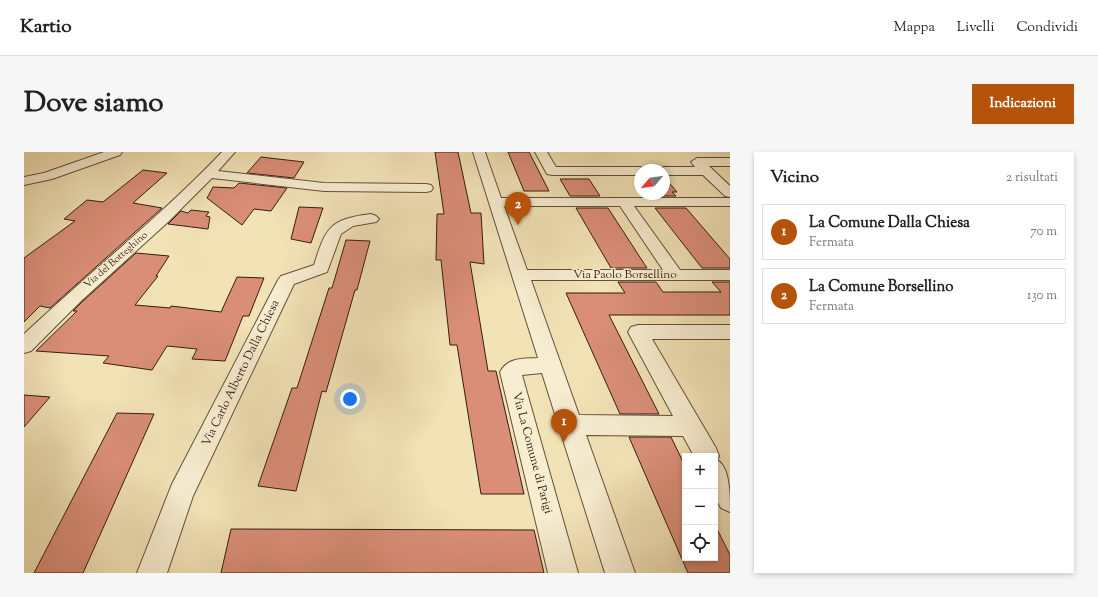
<!DOCTYPE html>
<html lang="it">
<head>
<meta charset="utf-8">
<style>
	:root { --surface:#fff; --page:#f6f6f6; --text:#222; --muted:#767676; --line:#e0e0e0; --accent:#b45309 }
	body { margin:0; font-family:"Sorts Mill Goudy",serif; background:var(--page); color:var(--text) }
	.controls { position:absolute; right:12px; bottom:12px; display:grid; overflow:hidden; border-radius:0px; box-shadow:0 2px 6px #0003 }
	.controls button { width:36px; height:36px; display:grid; place-items:center; padding:0; border:0; border-bottom:1px solid var(--line); background:var(--surface); color:var(--text); font:20px sans-serif }
	.compass { position:absolute; left:610px; top:12px; width:36px; height:36px; border-radius:50%; background:var(--surface); box-shadow:0 2px 6px #0003; rotate:241deg }
	.you { position:absolute; left:326px; top:247px; width:14px; height:14px; margin:-10px; border:3px solid #fff; border-radius:50%; background:#1a73e8; box-shadow:0 0 0 6px #1a73e833 }
	.badge { display:grid; place-items:center; width:26px; height:26px; border-radius:50%; background:var(--accent); color:#fff; font-size:13px; font-weight:700 }
	.pin { position:absolute; translate:-50% -33px; filter:drop-shadow(0 1px 2px #0008) }
	.pin::after { content:''; position:absolute; top:21px; width:14px; height:12px; background:inherit; clip-path:polygon(0 0,100% 0,50% 100%) }
	.list { margin:0; padding:0; list-style:none }
	h2 { display:flex; justify-content:space-between; align-items:center; height:52px; margin:0; padding:0 16px; font-size:17px }
	h2 small { font-size:13px; font-weight:400; color:var(--muted) }
	.list li { display:grid; grid-template-columns:26px 1fr auto; gap:12px; align-items:center; box-sizing:border-box; height:56px; margin:0 8px 8px; padding:0 8px; border:1px solid var(--line); border-radius:0px }
	.list b { display:block; font-size:15px; white-space:nowrap }
	.list p { margin:0; font-size:13px; white-space:nowrap; color:var(--muted) }
	.list em { font-size:13px; font-style:normal; color:var(--muted) }
	.icon { flex:none; width:22px; height:22px; fill:none; stroke:currentColor; stroke-width:2; stroke-linecap:round; stroke-linejoin:round }
	.map { position:relative; flex:none; width:706px; height:421px; overflow:hidden; border-radius:0px }
	header { display:flex; align-items:center; gap:24px; box-sizing:border-box; height:56px; padding:0 20px; background:var(--surface); border-bottom:1px solid var(--line) }
	header strong { font-size:19px }
	nav { display:flex; gap:22px; margin-inline-start:auto; font-size:14px }
	.intro { display:flex; align-items:center; justify-content:space-between; box-sizing:border-box; height:96px; padding:0 24px }
	h1 { margin:0; font-size:28px }
	.button { padding:10px 18px; border-radius:0px; background:var(--accent); color:#fff; font-size:14px; font-weight:700 }
	main { display:flex; gap:24px; padding:0 24px }
	aside { flex:1; background:var(--surface); border-radius:0px; box-shadow:0 2px 6px #0003 }
	.map>svg:first-child { display:block }
</style>
</head>
<body>
<header>
<strong>Kartio</strong>
<nav><a>Mappa</a><a>Livelli</a><a>Condividi</a></nav>
</header>
<div class="intro"><h1>Dove siamo</h1><a class="button">Indicazioni</a></div>
<main>
<div class="map">
<svg width="706" height="421" viewBox="0 0 706 421">
	<rect width="100%" height="100%" fill="#f2e3b7"/>
	<filter id="stains"><feTurbulence type="fractalNoise" baseFrequency=".005" numOctaves="4"/><feColorMatrix values="0 0 0 0 .2 0 0 0 0 .09 0 0 0 0 .02 0 0 0 .5 -.17"/></filter>
	<radialGradient id="worn" r=".72"><stop offset=".6" stop-color="#630" stop-opacity="0"/><stop offset="1" stop-color="#630" stop-opacity=".3"/></radialGradient>
	<g fill="#da8e78" stroke="#341c11">
		<path d="M411,0H434L447,61H457L460,112L446,110L464,219H472L500,342H457L433,193H426L417,108H412L413,62H420Z"/>
		<path d="M484,0H505L525,39H500Z"/>
		<path d="M237,5L280,10L270,26L223,21Z"/>
		<path d="M119,18L143,21L109,51L138,56L26,156L16,154L0,170V106L51,69L40,67L63,48L79,50Z"/>
		<path d="M640,25L653,40H648L652,44H623L621,42H640Z"/>
		<path d="M536,27H565L576,44H546Z"/>
		<path d="M215,31L263,36L247,59L230,57L218,73L183,46L189,35L210,36Z"/>
		<path d="M275,55L299,56L287,91L267,87Z"/>
		<path d="M552,56H584L623,116H587Z"/>
		<path d="M631,56H662L706,107V116H678Z"/>
		<path d="M167,58L185,60L182,64L186,65L184,77L144,72L157,59L164,61Z"/>
		<path d="M322,88L346,89L333,138H331L302,240L298,239L272,339L234,334L268,236H273L305,136H308Z"/>
		<path d="M112,101L145,104L132,124H134L111,153L146,156L147,154L197,160L213,125L240,126L225,164H219L201,209L168,207L173,197L143,194L128,218L79,211L85,204L12,199L53,159H49L58,150Z"/>
		<path d="M594,130H632L639,140H697L688,130H706V163H585L635,262H596L542,141H601Z"/>
		<path d="M0,243L26,245L0,275Z"/>
		<path d="M93,261L130,262L59,421H10Z"/>
		<path d="M605,285H647L661,314V406H691V373L706,403V421H664Z"/>
		<path d="M207,377L510,378L520,421H197Z"/>
	</g>
	<g fill="none" stroke-linecap="round" stroke-linejoin="round">
		<defs>
			<g id="minor">
				<path d="M80,0H98L96,3L28,27L0,33V25L20,21Z"/>
				<path d="M198,0H211L194,19L300,31L402,32L407,33L409,36L407,39L402,40L300,39L188,26L144,70L57,149L7,199L0,201V182C65,121 136,65 198,0Z"/>
				<path d="M449,0H461L477,46H706V54H610L656,118H706V128H507L555,263L649,264L604,180L607,175L614,173H706V187H628L692,296L695,304L693,308C706,315 706,343 706,360L697,356L691,345V304H670L659,284L562,283L611,421H581L518,221L498,223L554,421H524L476,220C484,205 499,207 514,206ZM480,54H596L639,118H503Z"/>
				<path d="M511,0H523L532,15H616L622,18H616V23H528L523,22Z"/>
				<path d="M673,6H706V14H685L706,34V45L701,44L679,23H640V18H634L640,15H671L667,10Z"/>
				<path d="M347,62L352,64L355,67L352,70L329,74L317,82L303,120L270,132L169,344L143,421H113L148,332L254,128L257,124L290,113C302,75 306,67 347,62Z"/>
			</g>
		</defs>
		<use href="#minor" stroke="#644e3a" stroke-width="2"/>
		<use href="#minor" fill="#f7edd0" fill-rule="evenodd"/>
	</g>
	<g text-anchor="middle" dominant-baseline="central" stroke-width="3" stroke-linejoin="round" paint-order="stroke">
		<g font-size="10" fill="#341c11" stroke="#f7edd0">
			<text transform="translate(92 108) rotate(-41)">Via del Botteghino</text>
		</g>
		<g font-size="12" fill="#341c11" stroke="#f7edd0">
			<text x="601" y="123">Via Paolo Borsellino</text>
			<text transform="translate(217 221) rotate(-64)">Via Carlo Alberto Dalla Chiesa</text>
			<text transform="translate(508 301) rotate(75)">Via La Comune di Parigi</text>
		</g>
	</g>
	<rect width="100%" height="100%" filter="url(#stains)"/>
	<rect width="100%" height="100%" fill="url(#worn)"/>
</svg>
<div class="controls">
<button>+</button>
<button>−</button>
<button><svg class="icon" aria-label="locate" viewBox="0 0 24 24"><circle cx="12" cy="12" r="6"/><path d="M12 2v4M12 18v4M2 12h4M18 12h4"/></svg></button>
</div>
<svg class="compass" viewBox="-18 -18 36 36"><path d="M0-13l5 13h-10z" fill="#e53935"/><path d="M0 13l5-13h-10z" fill="#767676"/></svg>
<div class="you"></div>
<div class="pin badge" style="left:540px;top:290px">1</div>
<div class="pin badge" style="left:494px;top:73px">2</div>
</div>
<aside>
<h2>Vicino<small>2 risultati</small></h2>
<ul class="list">
<li><span class="badge">1</span><div><b>La Comune Dalla Chiesa</b><p>Fermata</p></div><em>70 m</em></li>
<li><span class="badge">2</span><div><b>La Comune Borsellino</b><p>Fermata</p></div><em>130 m</em></li>
</ul>
</aside>
</main>
</body>
</html>
